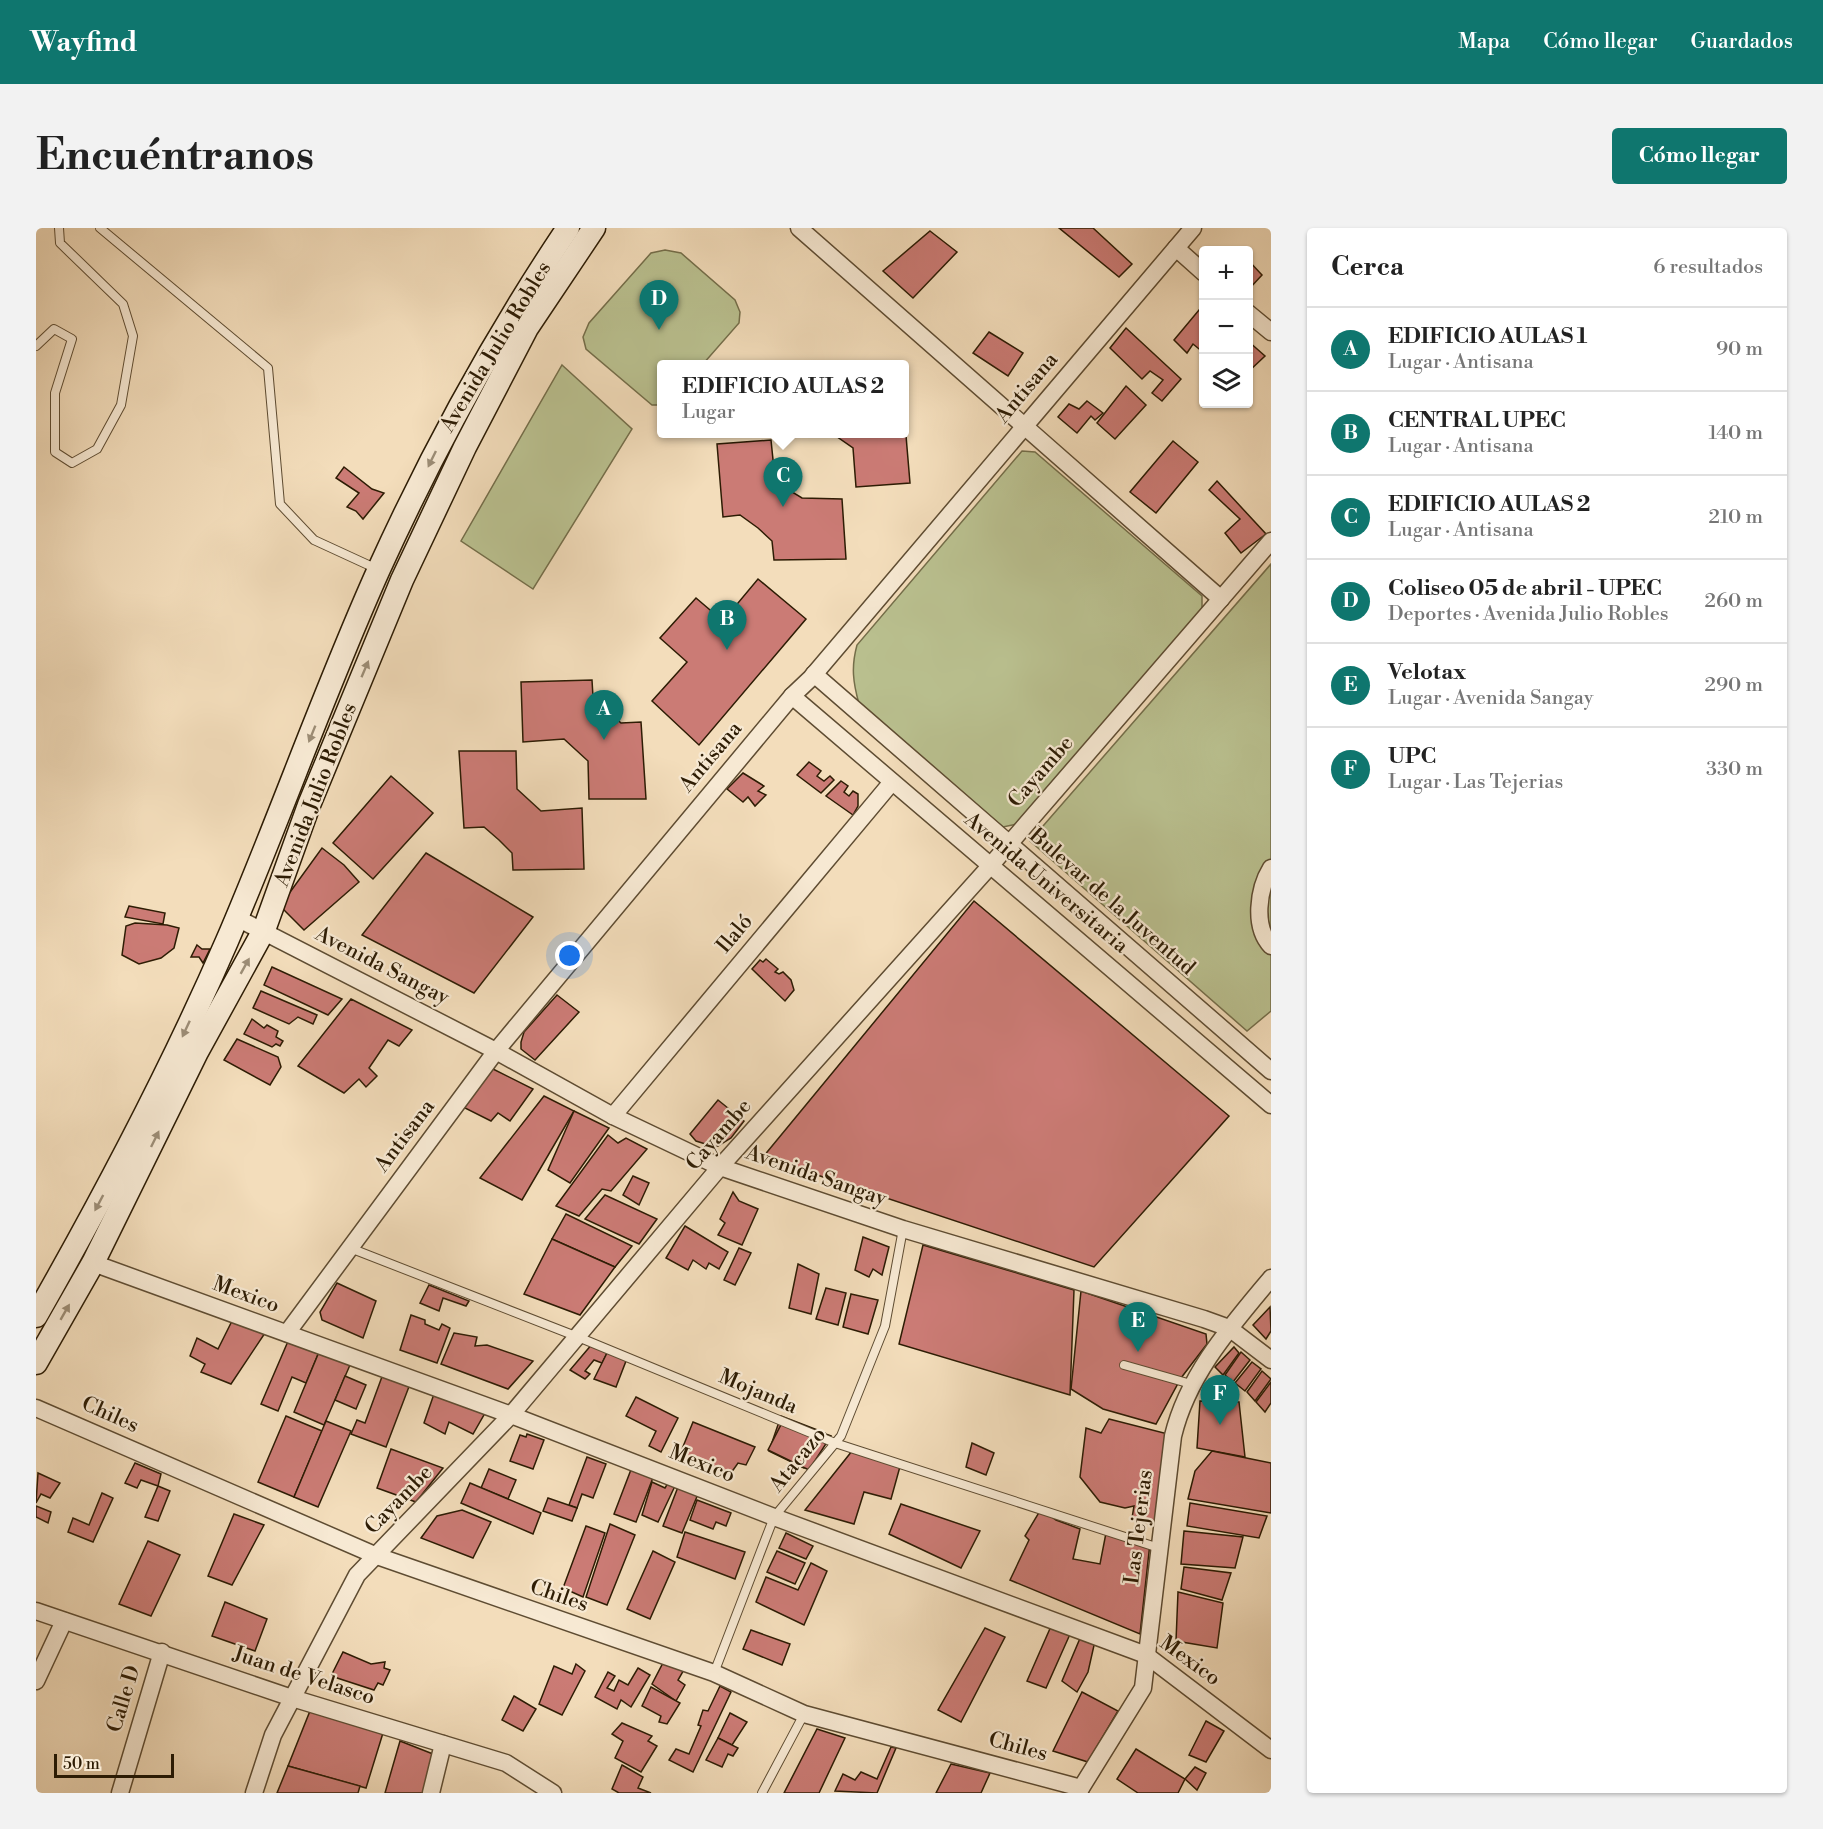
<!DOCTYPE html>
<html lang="es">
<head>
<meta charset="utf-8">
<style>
	:root { --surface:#fff; --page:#f2f2f2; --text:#222; --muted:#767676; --line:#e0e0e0; --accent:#0f766e }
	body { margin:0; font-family:"Libre Bodoni",serif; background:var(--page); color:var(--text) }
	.controls { position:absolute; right:18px; top:18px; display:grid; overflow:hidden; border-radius:6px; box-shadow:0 2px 4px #0004 }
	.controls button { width:54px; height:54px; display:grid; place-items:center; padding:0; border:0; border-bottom:2px solid var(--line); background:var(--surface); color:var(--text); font:30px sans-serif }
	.scale { position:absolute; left:18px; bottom:15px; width:120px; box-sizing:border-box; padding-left:6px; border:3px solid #2d1c04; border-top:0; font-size:16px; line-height:21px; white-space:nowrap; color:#2d1c04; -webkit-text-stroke:4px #f7e9d3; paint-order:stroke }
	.you { position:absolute; left:534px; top:728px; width:21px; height:21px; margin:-15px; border:4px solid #fff; border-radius:50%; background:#1a73e8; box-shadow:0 0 0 9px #1a73e833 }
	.badge { display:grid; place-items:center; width:39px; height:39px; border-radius:50%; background:var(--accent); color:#fff; font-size:20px; font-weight:700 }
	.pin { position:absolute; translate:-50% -50px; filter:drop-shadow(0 2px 3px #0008) }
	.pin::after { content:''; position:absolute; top:32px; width:21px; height:18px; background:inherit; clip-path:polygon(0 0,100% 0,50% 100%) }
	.popup { position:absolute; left:621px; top:132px; width:252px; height:78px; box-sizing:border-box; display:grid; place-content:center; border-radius:6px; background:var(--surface); filter:drop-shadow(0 2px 4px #0005); font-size:20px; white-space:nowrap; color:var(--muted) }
	.popup b { font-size:22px; color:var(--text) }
	.popup::after { content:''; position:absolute; left:50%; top:100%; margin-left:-12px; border:12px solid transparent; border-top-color:var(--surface) }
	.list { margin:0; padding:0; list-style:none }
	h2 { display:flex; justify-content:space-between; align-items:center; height:78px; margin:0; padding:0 24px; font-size:26px }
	h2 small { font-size:20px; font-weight:400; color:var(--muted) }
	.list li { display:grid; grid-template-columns:39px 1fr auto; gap:18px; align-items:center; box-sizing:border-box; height:84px; padding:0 24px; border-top:2px solid var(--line) }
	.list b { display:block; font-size:22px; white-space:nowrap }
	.list p { margin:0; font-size:20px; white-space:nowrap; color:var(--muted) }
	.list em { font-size:20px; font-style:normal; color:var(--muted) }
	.icon { flex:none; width:33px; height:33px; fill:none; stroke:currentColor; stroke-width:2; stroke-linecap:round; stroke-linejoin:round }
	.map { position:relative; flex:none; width:1235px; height:1565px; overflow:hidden; border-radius:6px }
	header { display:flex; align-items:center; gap:36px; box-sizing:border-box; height:84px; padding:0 30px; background:var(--accent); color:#fff }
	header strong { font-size:28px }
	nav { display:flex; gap:33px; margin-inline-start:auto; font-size:21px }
	.intro { display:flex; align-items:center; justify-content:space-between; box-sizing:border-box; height:144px; padding:0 36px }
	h1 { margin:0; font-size:42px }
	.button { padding:15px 27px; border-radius:6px; background:var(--accent); color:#fff; font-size:21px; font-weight:700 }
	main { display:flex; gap:36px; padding:0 36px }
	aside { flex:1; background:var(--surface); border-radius:6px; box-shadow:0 2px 4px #0004 }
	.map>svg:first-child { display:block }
</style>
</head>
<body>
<header>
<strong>Wayfind</strong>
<nav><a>Mapa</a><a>Cómo llegar</a><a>Guardados</a></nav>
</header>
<div class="intro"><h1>Encuéntranos</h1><a class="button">Cómo llegar</a></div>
<main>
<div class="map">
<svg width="1235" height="1565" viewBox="0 0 1235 1565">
	<rect width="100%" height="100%" fill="#f3ddbb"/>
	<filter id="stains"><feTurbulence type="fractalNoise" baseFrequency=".00333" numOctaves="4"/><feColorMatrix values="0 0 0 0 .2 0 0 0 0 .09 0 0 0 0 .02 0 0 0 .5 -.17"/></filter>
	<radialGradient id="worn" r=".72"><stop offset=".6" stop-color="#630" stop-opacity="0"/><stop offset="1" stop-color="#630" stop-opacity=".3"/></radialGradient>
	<g fill="#bac190" stroke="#746e4a" stroke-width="1.5">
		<path d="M629,22L645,25L699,72L704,84L703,95L667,136H626L625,177H616L550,121L547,109L553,95L615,25Z"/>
		<path d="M526,137L596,201L497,361L425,313Z"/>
		<path d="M986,223L999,224L1166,368V384L981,596L967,599L823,476C817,454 815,439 821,417Z"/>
		<path d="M1235,336V783L1211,803L994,613Z"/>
	</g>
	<g fill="#cb7b75" stroke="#2d1c04" stroke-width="1.5">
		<path d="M1023,0H1057L1096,36L1083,49Z"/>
		<path d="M894,3L921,24L877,70L847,43Z"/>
		<path d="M1212,32L1226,47L1212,62Z"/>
		<path d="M1168,76V125L1157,116L1151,125L1138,112Z"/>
		<path d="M1090,100L1145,151L1126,173L1116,165L1127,152L1114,143L1106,151L1074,120Z"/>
		<path d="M953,104L987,125L972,148L937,125Z"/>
		<path d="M1212,113L1229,128L1212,144Z"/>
		<path d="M1090,158L1110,177L1079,211L1061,195Z"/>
		<path d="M1051,173L1067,185L1059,192L1055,188L1041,205L1022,189L1033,176L1043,181Z"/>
		<path d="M868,184L874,255L820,259L817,220L797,206H868Z"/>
		<path d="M735,212L739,251L751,261L766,270L806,271L810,331L738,332L736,313L722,300L704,287L687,289L681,216Z"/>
		<path d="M1137,213L1162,234L1120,285L1094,264Z"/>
		<path d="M308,239L336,261L348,265L327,291L320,283L311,279L323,265L300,250Z"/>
		<path d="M1181,253L1230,306L1205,325L1189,305L1204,291L1173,262Z"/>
		<path d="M722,351L770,391L663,517L616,473L651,434L624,410L660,370L687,393Z"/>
		<path d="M556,452L557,469L585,495L605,494L610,571H553L552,533L528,511L487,514L485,454Z"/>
		<path d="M423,523H480L481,561L505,583L546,580L548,641L477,642L476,625L463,612L448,599L428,600Z"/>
		<path d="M773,534L785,543L781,548L788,553L794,548L798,552L785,565L761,547Z"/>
		<path d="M707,545L728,558L722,563L730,567L719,578L712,569L707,574L691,561Z"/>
		<path d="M355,548L397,585L337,651L297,615Z"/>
		<path d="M805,553L812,558L808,564L813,568L817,563L822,566V578L817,587L790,568Z"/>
		<path d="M286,620L308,637L323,654L268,702L244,678Z"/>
		<path d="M390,625L497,689L438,765L326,707Z"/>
		<path d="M938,673L1193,888L1058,1039L727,929Z"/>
		<path d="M93,678L129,685L127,696L89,689Z"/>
		<path d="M99,695L131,697L143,700L138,720L125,730L103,736L86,727L90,698Z"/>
		<path d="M161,717L166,721H174L167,735L163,729H155Z"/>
		<path d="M730,731L742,741L739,744L743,746L747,744L755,752L758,762L749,773L716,741L724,732L727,734Z"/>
		<path d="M236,739L306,771L292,787L228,757Z"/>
		<path d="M225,763L281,787L277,796L262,789L253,796L217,780Z"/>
		<path d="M521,767L543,784L499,832L485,821V814L488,804Z"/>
		<path d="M315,771L376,802L363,818L352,812L333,840L341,848L330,859L323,851L308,865L262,838Z"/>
		<path d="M216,791L228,800L231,797L242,803L240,809L247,813L244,818L240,816L236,819L208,806Z"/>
		<path d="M201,811L242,829L245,839L234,857L188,832Z"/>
		<path d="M455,840L497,861L474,893L462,885L455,893L427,879Z"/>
		<path d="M508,868L538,883L486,972L444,950Z"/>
		<path d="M682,872L708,893L695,910L682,918H676L660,913L654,906Z"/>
		<path d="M538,883L573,900L534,955L512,942Z"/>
		<path d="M572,907L582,915L590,910L611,921L575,963L566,961L543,988L520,978Z"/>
		<path d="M597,948L613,955L603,977L587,967Z"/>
		<path d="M697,964L703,973L722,981L706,1017L682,1007L689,995L684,991Z"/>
		<path d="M569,967L621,991L603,1016L549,991Z"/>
		<path d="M530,986L596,1018L579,1039L516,1011Z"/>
		<path d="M649,998L692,1024L683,1041L673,1035L670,1041L657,1032L652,1042L630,1030Z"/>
		<path d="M827,1009L853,1019L846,1047L837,1041L833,1049L819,1042Z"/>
		<path d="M516,1011L579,1039L544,1087L488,1066Z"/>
		<path d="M887,1017L1038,1062L1034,1167L863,1116Z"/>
		<path d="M703,1020L715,1025L699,1057L688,1052Z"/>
		<path d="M762,1036L783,1046L775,1086L753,1080Z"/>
		<path d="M301,1055L340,1073L327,1110L286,1092L284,1084Z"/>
		<path d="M393,1057L433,1073L430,1078L407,1070L403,1083L384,1075Z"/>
		<path d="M790,1060L810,1065L802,1097L780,1091Z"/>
		<path d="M1045,1063L1170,1106L1171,1116L1145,1150L1120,1196L1067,1181L1035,1161Z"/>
		<path d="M815,1066L842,1072L832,1106L807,1099Z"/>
		<path d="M1234,1079L1235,1103L1230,1111L1217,1097Z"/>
		<path d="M375,1087L389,1092V1096L403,1102L406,1096L414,1100L401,1135L364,1122Z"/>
		<path d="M197,1091L229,1105L195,1156L165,1144L169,1136L154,1128L161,1110L182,1121Z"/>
		<path d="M418,1105L441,1109L439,1118L451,1117L497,1133L472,1161L405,1136Z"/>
		<path d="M253,1111L283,1124L270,1155L256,1149L242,1183L225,1176Z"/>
		<path d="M557,1115L572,1123L566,1135L558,1132L549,1143L554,1146L549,1151L534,1142Z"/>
		<path d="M1198,1119L1203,1125L1187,1147L1179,1139Z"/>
		<path d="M572,1123L590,1133L580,1159L558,1151Z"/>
		<path d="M283,1124L314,1137L288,1197L258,1184Z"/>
		<path d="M1205,1124L1214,1132L1197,1154L1189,1147Z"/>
		<path d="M1216,1134L1225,1141L1209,1163L1199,1155Z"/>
		<path d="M1226,1143L1235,1151L1219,1173L1211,1164Z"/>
		<path d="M347,1146L374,1156L350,1219L315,1206L321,1192L329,1195Z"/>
		<path d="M309,1148L330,1157L320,1181L299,1172Z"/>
		<path d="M1235,1154V1175L1229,1184L1220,1174Z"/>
		<path d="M399,1163L449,1185L437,1206L413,1194L409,1206L388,1195Z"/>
		<path d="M600,1169L642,1190L625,1224L613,1218L620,1203L590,1188Z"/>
		<path d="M1164,1173L1203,1174L1209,1229L1161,1220Z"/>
		<path d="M250,1188L286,1203L258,1269L222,1254Z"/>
		<path d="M745,1188L789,1205L768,1240L733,1223Z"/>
		<path d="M748,1191L795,1208L773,1242L732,1222Z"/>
		<path d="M1073,1191L1132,1206L1122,1299L1096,1290L1098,1278L1089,1280L1064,1274L1044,1249L1050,1200L1065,1205Z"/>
		<path d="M290,1193L315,1203L282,1279L258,1269Z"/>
		<path d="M657,1194L719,1219L710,1237L702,1235L695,1245L644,1226Z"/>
		<path d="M491,1206L508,1212L497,1241L474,1233L484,1207L490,1209Z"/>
		<path d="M936,1215L958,1225L950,1247L930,1239Z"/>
		<path d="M820,1218L865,1235L855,1271L828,1264L818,1296L769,1282Z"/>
		<path d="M355,1221L407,1240L380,1274L341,1260Z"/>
		<path d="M1176,1223L1235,1235V1285L1152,1271L1159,1243Z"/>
		<path d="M551,1229L570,1236L557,1270L546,1266L541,1280L533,1277Z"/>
		<path d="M99,1235L125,1246L122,1258L105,1252L101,1260L89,1255Z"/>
		<path d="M596,1239L618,1247L600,1294L578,1286Z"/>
		<path d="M453,1241L480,1252L472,1271L445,1260Z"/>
		<path d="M2,1245L24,1255L14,1270L5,1266L0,1275Z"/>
		<path d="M616,1254L629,1260L632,1255L639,1258L622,1294L606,1287Z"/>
		<path d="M434,1255L505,1285L497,1306L425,1275Z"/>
		<path d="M122,1258L134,1263L122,1293L109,1289Z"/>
		<path d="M642,1259L662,1266L646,1305L627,1298Z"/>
		<path d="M66,1265L77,1270L57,1314L32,1304L37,1290L53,1297Z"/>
		<path d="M512,1270L541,1280L536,1293L507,1283Z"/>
		<path d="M661,1272L695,1285L690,1298L680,1294L677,1301L654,1292Z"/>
		<path d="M1154,1275L1231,1288L1223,1310L1151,1298Z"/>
		<path d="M865,1276L944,1303L925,1340L853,1306Z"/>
		<path d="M0,1278L15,1284L12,1295L0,1289Z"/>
		<path d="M1005,1281L1020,1292L1044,1301L1037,1331L1064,1336L1070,1305L1114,1315L1104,1406L974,1352L993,1312L989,1308Z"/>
		<path d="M426,1282L455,1294L437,1330L385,1310L401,1288Z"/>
		<path d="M198,1286L228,1297L196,1357L172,1348Z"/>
		<path d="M574,1296L599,1307L571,1377L550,1369Z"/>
		<path d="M550,1298L569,1305L547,1369L527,1360Z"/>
		<path d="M1148,1303L1207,1309L1199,1340L1145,1336Z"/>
		<path d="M649,1304L709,1324L699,1351L641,1329Z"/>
		<path d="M750,1305L777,1318L770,1331L743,1320Z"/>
		<path d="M112,1313L144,1327L115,1388L83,1376Z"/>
		<path d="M617,1323L639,1334L614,1391L591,1381Z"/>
		<path d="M741,1323L769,1335L759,1356L731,1344Z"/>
		<path d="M775,1335L791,1343L768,1397L720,1374L730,1349L762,1362Z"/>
		<path d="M1148,1339L1195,1345L1186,1372L1145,1361Z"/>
		<path d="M1142,1364L1187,1375L1181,1420L1140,1413Z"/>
		<path d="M189,1374L231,1391L219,1423L176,1408Z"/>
		<path d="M1016,1396L1035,1404L1010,1460L991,1453Z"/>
		<path d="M949,1400L969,1409L925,1494L902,1482Z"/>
		<path d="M715,1402L754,1416L746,1437L707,1421Z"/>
		<path d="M1045,1408L1059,1413L1052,1444L1041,1464L1026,1453Z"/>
		<path d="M307,1424L335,1436L349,1434L348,1440L354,1442L347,1457L342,1455L338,1462L295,1448Z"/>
		<path d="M628,1433L649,1440L642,1452L649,1457L640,1473L616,1456Z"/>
		<path d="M540,1436L549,1443L526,1487L503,1476L518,1438L536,1446Z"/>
		<path d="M602,1440L614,1447L595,1479L585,1472L581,1481L559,1469L572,1444L579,1448L571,1460L578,1463L583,1452L592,1457Z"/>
		<path d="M684,1458L695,1464L657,1544L633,1532L640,1521L653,1526L665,1498L662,1497L667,1482L672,1483Z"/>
		<path d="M615,1459L644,1475L631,1496L623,1494L625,1488L606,1478Z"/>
		<path d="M1046,1464L1082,1483L1052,1534L1017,1523Z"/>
		<path d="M478,1468L500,1481L487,1503L466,1492Z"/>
		<path d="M274,1483L347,1505L330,1560L252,1538Z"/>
		<path d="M694,1485L711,1494L696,1517L682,1510Z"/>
		<path d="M1170,1493L1188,1503L1170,1534L1153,1527Z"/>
		<path d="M586,1495L616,1508L612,1513L621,1518L605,1544L579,1530L587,1513L576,1506Z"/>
		<path d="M781,1501L809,1510L783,1565H748Z"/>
		<path d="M682,1510L702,1520L697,1528L692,1526L686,1539L670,1532Z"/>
		<path d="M364,1513L397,1526L387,1565H349Z"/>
		<path d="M855,1519L860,1520L841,1565L799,1563L807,1546L819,1552L825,1544L841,1551Z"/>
		<path d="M1100,1521L1149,1551L1142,1565H1102L1081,1551Z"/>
		<path d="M915,1536L954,1545L945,1565H900Z"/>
		<path d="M586,1537L607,1549L602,1560L615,1565H583L576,1561Z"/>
		<path d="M252,1538L324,1558L322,1565H241Z"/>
		<path d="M1159,1539L1170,1545L1161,1562L1149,1551Z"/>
	</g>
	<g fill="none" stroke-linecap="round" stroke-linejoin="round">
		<defs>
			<g id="lane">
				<path d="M64,0L232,140L244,276L278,312L341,341"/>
				<path d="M0,118L18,101L36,111L19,165V224L36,235L61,221L85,177L97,108L87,76L24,15L23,0"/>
				<path d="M314,1020L542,1109L799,1215L1123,1320"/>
				<path d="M1088,1137L1155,1156"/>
				<path d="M678,1445L738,1289L805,1208L849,1098L867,1001"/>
				<path d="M726,1565L768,1486"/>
			</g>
			<g id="street">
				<path d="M763,0L1185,371"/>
				<path d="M1140,20L1168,45"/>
				<path d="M1212,85L1235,104"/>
				<path d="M778,446L1235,843"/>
				<path d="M756,468L1235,877"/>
				<path d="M1235,640C1222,661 1217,699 1235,718"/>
				<path d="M201,690L460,823L577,888L684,939L867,1001L1168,1091L1193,1100L1235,1132"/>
				<path d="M577,888L856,554"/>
				<path d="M57,1035L475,1187L738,1289L1110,1427L1235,1522"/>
				<path d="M251,1105L460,823L756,468L775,450L1157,0"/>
				<path d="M0,1180L341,1328L678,1445L768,1486L1045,1560"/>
				<path d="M0,1383L256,1470L470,1535L517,1565"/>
				<path d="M0,1453L28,1393"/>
				<path d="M84,1565L126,1424"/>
				<path d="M218,1565L237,1507L321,1347L475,1187L684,939L955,637L1235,313"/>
				<path d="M395,1565L407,1516"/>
				<path d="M1042,1565L1107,1460L1137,1208C1152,1146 1195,1098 1235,1050"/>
			</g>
			<g id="secondary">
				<path d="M0,1088C69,967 135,842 191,713C244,590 288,463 343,341C398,220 458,110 532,0"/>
				<path d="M0,1135L57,1035L161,824L228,702L273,577L366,352L429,219L491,100L558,0"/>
			</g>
		</defs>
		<use href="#lane" stroke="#5e4c32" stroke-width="10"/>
		<use href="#street" stroke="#5e4c32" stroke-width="19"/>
		<use href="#secondary" stroke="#2d1c04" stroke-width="25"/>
		<use href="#lane" stroke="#f7e9d3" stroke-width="8"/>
		<use href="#street" stroke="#f7e9d3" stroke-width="16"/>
		<use href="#secondary" stroke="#f7e9d3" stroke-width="22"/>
	</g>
	<defs><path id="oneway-solid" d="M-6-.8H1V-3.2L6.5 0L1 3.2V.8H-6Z" transform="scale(1.5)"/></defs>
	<g fill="#9c8d76">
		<use href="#oneway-solid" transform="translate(396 231) rotate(116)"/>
		<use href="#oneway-solid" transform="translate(329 441) rotate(-67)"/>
		<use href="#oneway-solid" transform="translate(276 506) rotate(112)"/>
		<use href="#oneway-solid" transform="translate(209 738) rotate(-61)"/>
		<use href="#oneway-solid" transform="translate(150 801) rotate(115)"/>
		<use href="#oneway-solid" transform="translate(119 911) rotate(-64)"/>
		<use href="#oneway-solid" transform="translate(63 975) rotate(118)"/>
		<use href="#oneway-solid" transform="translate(29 1084) rotate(-60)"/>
	</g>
	<g text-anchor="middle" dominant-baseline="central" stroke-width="4.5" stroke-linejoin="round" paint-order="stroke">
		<g font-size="21" fill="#2d1c04" stroke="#f7e9d3">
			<text transform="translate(460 119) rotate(-59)">Avenida Julio Robles</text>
			<text transform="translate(991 160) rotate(-50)">Antisana</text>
			<text transform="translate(675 529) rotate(-50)">Antisana</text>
			<text transform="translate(1005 544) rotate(-49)">Cayambe</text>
			<text transform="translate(280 567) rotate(-69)">Avenida Julio Robles</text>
			<text transform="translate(1010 655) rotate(40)">Avenida Universitaria</text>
			<text transform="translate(1076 674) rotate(41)">Bulevar de la Juventud</text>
			<text transform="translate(699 706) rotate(-50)">Ilaló</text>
			<text transform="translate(346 738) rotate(27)">Avenida Sangay</text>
			<text transform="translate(683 907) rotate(-49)">Cayambe</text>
			<text transform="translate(369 908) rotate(-53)">Antisana</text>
			<text transform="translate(780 948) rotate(19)">Avenida Sangay</text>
			<text transform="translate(210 1067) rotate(20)">Mexico</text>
			<text transform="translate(722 1164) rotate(23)">Mojanda</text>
			<text transform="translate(74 1187) rotate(24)">Chiles</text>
			<text transform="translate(762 1232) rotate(-51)">Atacazo</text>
			<text transform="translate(666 1236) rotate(22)">Mexico</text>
			<text transform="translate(363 1272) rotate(-46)">Cayambe</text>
			<text transform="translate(1103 1299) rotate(-83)">Las Tejerias</text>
			<text transform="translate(523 1368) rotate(19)">Chiles</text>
			<text transform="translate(1154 1433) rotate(36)">Mexico</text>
			<text transform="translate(268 1448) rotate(18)">Juan de Velasco</text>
			<text transform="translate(88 1471) rotate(-73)">Calle D</text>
			<text transform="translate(982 1519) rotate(15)">Chiles</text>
		</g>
	</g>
	<rect width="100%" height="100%" filter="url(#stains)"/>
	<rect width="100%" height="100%" fill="url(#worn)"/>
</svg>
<div class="controls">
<button>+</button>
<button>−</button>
<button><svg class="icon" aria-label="layers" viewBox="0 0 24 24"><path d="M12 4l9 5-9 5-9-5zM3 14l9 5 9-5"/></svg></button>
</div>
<div class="scale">50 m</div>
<div class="you"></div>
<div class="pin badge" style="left:568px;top:512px">A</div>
<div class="pin badge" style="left:691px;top:422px">B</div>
<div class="pin badge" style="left:747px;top:279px">C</div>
<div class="popup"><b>EDIFICIO AULAS 2</b>Lugar</div>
<div class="pin badge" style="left:623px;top:102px">D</div>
<div class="pin badge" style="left:1102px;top:1124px">E</div>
<div class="pin badge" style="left:1184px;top:1197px">F</div>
</div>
<aside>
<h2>Cerca<small>6 resultados</small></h2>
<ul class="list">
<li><span class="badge">A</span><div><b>EDIFICIO AULAS 1</b><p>Lugar · Antisana</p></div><em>90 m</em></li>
<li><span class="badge">B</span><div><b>CENTRAL UPEC</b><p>Lugar · Antisana</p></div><em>140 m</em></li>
<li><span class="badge">C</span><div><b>EDIFICIO AULAS 2</b><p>Lugar · Antisana</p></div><em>210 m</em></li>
<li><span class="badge">D</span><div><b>Coliseo 05 de abril - UPEC</b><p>Deportes · Avenida Julio Robles</p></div><em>260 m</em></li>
<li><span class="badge">E</span><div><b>Velotax</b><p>Lugar · Avenida Sangay</p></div><em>290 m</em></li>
<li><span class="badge">F</span><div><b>UPC</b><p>Lugar · Las Tejerias</p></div><em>330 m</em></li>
</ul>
</aside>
</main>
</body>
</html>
